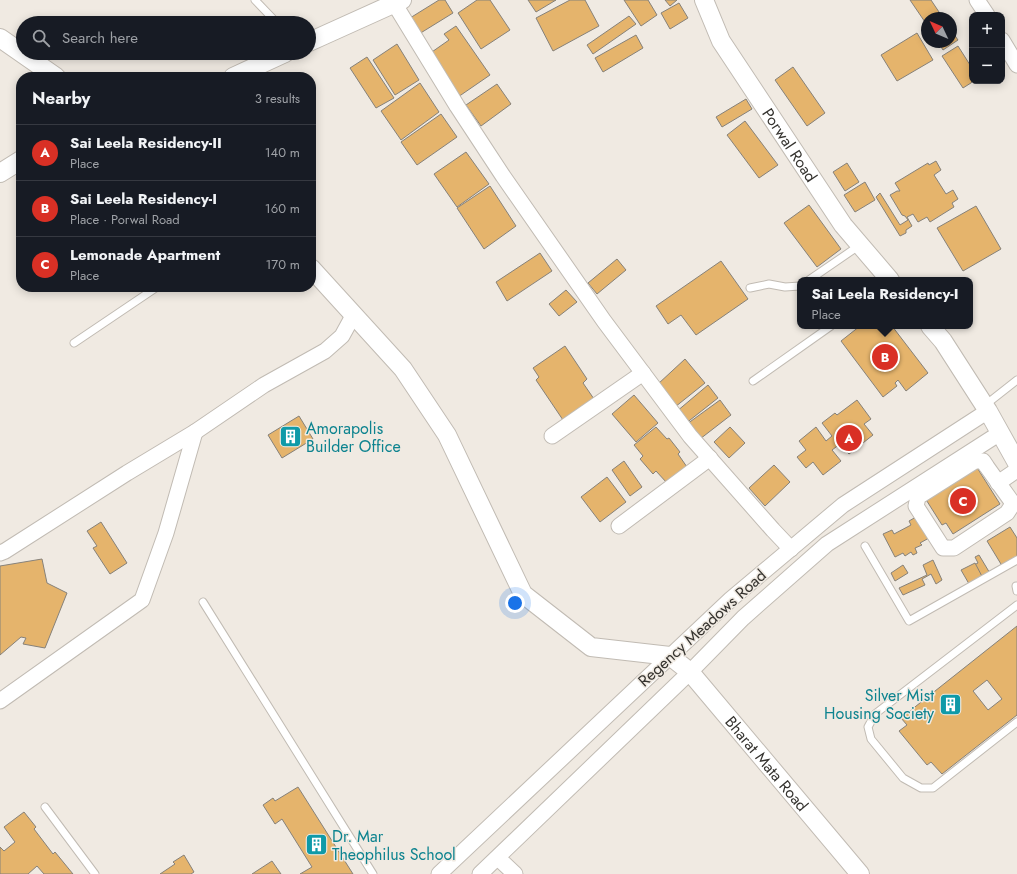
<!DOCTYPE html>
<html lang="en">
<head>
<meta charset="utf-8">
<style>
	:root { --surface:#171b24; --page:#242831; --text:#f1f3f6; --muted:#9ea1a6; --line:#363941; --accent:#d93025 }
	body { margin:0; font-family:Jost,sans-serif; background:var(--page); color:var(--text) }
	.controls { position:absolute; right:12px; top:12px; display:grid; overflow:hidden; border-radius:8px; box-shadow:0 2px 10px #0003 }
	.controls button { width:36px; height:36px; display:grid; place-items:center; padding:0; border:0; border-bottom:1px solid var(--line); background:var(--surface); color:var(--text); font:20px sans-serif }
	.compass { position:absolute; left:921px; top:12px; width:36px; height:36px; border-radius:50%; background:var(--surface); box-shadow:0 2px 10px #0003; rotate:314deg }
	.you { position:absolute; left:515px; top:603px; width:14px; height:14px; margin:-10px; border:3px solid #fff; border-radius:50%; background:#1a73e8; box-shadow:0 0 0 6px #1a73e833 }
	.badge { display:grid; place-items:center; width:26px; height:26px; border-radius:50%; background:var(--accent); color:#fff; font-size:13px; font-weight:700 }
	.pin { position:absolute; translate:-50% -50%; border:2px solid #fff; box-shadow:0 1px 4px #0006 }
	.popup { position:absolute; left:797px; top:277px; width:176px; height:52px; box-sizing:border-box; display:grid; place-content:center; border-radius:8px; background:var(--surface); filter:drop-shadow(0 1px 3px #0005); font-size:13px; white-space:nowrap; color:var(--muted) }
	.popup b { font-size:15px; color:var(--text) }
	.popup::after { content:''; position:absolute; left:50%; top:100%; margin-left:-8px; border:8px solid transparent; border-top-color:var(--surface) }
	.list { margin:0; padding:0; list-style:none }
	h2 { display:flex; justify-content:space-between; align-items:center; height:52px; margin:0; padding:0 16px; font-size:17px }
	h2 small { font-size:13px; font-weight:400; color:var(--muted) }
	.list li { display:grid; grid-template-columns:26px 1fr auto; gap:12px; align-items:center; box-sizing:border-box; height:56px; padding:0 16px; border-top:1px solid var(--line) }
	.list b { display:block; font-size:15px; white-space:nowrap }
	.list p { margin:0; font-size:13px; white-space:nowrap; color:var(--muted) }
	.list em { font-size:13px; font-style:normal; color:var(--muted) }
	.icon { flex:none; width:22px; height:22px; fill:none; stroke:currentColor; stroke-width:2; stroke-linecap:round; stroke-linejoin:round }
	.map { position:relative; flex:none; width:1017px; height:874px; overflow:hidden }
	.search { position:absolute; background:var(--surface); box-shadow:0 2px 10px #0003; left:16px; top:16px; width:300px; height:44px; display:flex; align-items:center; gap:10px; box-sizing:border-box; padding:0 14px; border-radius:22px; color:var(--muted); font-size:15px }
	.panel { position:absolute; background:var(--surface); box-shadow:0 2px 10px #0003; left:16px; top:72px; width:300px; height:220px; border-radius:16px }
	.map>svg:first-child { display:block }
</style>
</head>
<body>
<div class="map">
<svg width="1017" height="874" viewBox="0 0 1017 874">
	<rect width="100%" height="100%" fill="#f0eae2"/>
	<g fill="#e5b46c" stroke="#868179" fill-rule="evenodd">
		<path d="M439,0H445L453,13L419,34L410,18Z"/>
		<path d="M477,0H490L510,30L481,49L458,13Z"/>
		<path d="M528,0H556L536,12Z"/>
		<path d="M570,0H585L599,26L553,51L536,18Z"/>
		<path d="M624,0H648L657,15L641,26Z"/>
		<path d="M665,0H677L670,6Z"/>
		<path d="M910,0H931L943,18H927V25Z"/>
		<path d="M679,3L688,18L670,29L661,13Z"/>
		<path d="M629,16L636,24L593,54L587,45Z"/>
		<path d="M456,26L490,75L458,97L429,54L449,40L444,34Z"/>
		<path d="M951,30L958,40L943,50L938,42H951Z"/>
		<path d="M917,33L933,60L897,81L881,55Z"/>
		<path d="M636,35L643,48L603,72L595,58Z"/>
		<path d="M397,44L419,80L395,95L373,60Z"/>
		<path d="M958,46L972,68V81H974L963,88L942,56Z"/>
		<path d="M367,57L394,98L376,108L350,68Z"/>
		<path d="M793,67L825,113L807,126L775,80Z"/>
		<path d="M420,83L439,112L401,140L381,111Z"/>
		<path d="M497,84L511,104L481,126L466,105Z"/>
		<path d="M746,99L752,109L722,127L716,117Z"/>
		<path d="M441,114L457,137L417,165L401,142Z"/>
		<path d="M745,121L778,165L759,178L727,135Z"/>
		<path d="M466,152L489,184L457,207L434,174Z"/>
		<path d="M936,161L941,170L934,175L946,194L953,190L958,199L952,203L954,207L930,222L927,217L918,222L913,214L907,217L912,226L906,230V233L900,236L876,197L880,193L900,225L908,220L905,216L902,215L890,195L897,191H900L895,183L928,163L929,165Z"/>
		<path d="M847,163L859,182L845,191L833,172Z"/>
		<path d="M865,182L875,200L855,212L844,195Z"/>
		<path d="M490,186L516,226L484,249L457,208Z"/>
		<path d="M809,205L841,249L817,267L784,223Z"/>
		<path d="M976,206L1001,249L963,271L937,228Z"/>
		<path d="M540,253L552,271L507,301L496,282Z"/>
		<path d="M617,259L626,270L597,294L588,283Z"/>
		<path d="M721,261L748,299L696,335L681,315L668,324L656,306Z"/>
		<path d="M566,290L577,302L559,316L549,304Z"/>
		<path d="M860,326H892L928,373L906,391L898,380L895,383L897,386L883,397L841,341Z"/>
		<path d="M565,346L587,379L583,383L594,399L563,420L536,380L539,377L533,368Z"/>
		<path d="M685,359L705,383L675,407L658,384Z"/>
		<path d="M708,385L718,398L685,424L676,412Z"/>
		<path d="M634,395L658,423L636,442L612,414Z"/>
		<path d="M720,400L731,415L700,439L687,424Z"/>
		<path d="M857,400L871,419L864,424L873,435L849,454L840,444L832,450L841,461L823,475L813,462L806,468L797,457L806,450L799,441L816,427L826,441L832,436L822,423L835,413L837,415Z"/>
		<path d="M299,416L313,439L282,458L268,435Z"/>
		<path d="M656,427L667,439L669,438L680,452L678,454L687,467L667,483L656,471L653,474L640,459L643,456L634,445Z"/>
		<path d="M730,427L745,443L729,458L714,442Z"/>
		<path d="M624,461L642,487L630,496L612,470Z"/>
		<path d="M774,465L790,482L765,506L749,488Z"/>
		<path d="M976,466L1000,504L953,534L946,523L942,525L925,498Z"/>
		<path d="M607,477L626,502L600,522L581,497Z"/>
		<path d="M916,517L929,538L920,543L922,545L915,548L917,553L913,555L911,552L905,556L903,553L895,557L883,534L892,530L894,534L911,525L909,521Z"/>
		<path d="M101,522L127,563L110,574L93,548L97,546L87,531Z"/>
		<path d="M1010,527L1017,538V562L1004,569L987,541Z"/>
		<path d="M979,555L991,575L983,580L974,565L978,563L975,557Z"/>
		<path d="M42,559L47,583L67,593L45,648L23,644L26,638L21,637L0,655V566Z"/>
		<path d="M933,560L942,580L936,584L931,574L922,579L925,585L903,595L899,588L927,575L923,565Z"/>
		<path d="M975,563L985,582L972,589L961,570Z"/>
		<path d="M903,565L908,573L895,581L891,573Z"/>
		<path d="M1017,626V715L942,774L931,762L927,765L899,731L907,725L901,718ZM987,680L1002,699L988,710L973,691Z"/>
		<path d="M298,787L353,874H300L312,867L282,819L275,824L263,805L273,798L275,801Z"/>
		<path d="M24,812L36,827L34,829L53,854L55,852L73,874H44L37,866L28,874H0V847L4,851L15,842L4,827Z"/>
		<path d="M184,855L194,872L191,874H160L175,864L173,862Z"/>
		<path d="M272,861L281,874H252Z"/>
	</g>
	<g fill="none" stroke-linecap="round" stroke-linejoin="round">
		<defs>
			<g id="service">
				<path d="M255,0L277,23"/>
				<path d="M809,280L860,245"/>
				<path d="M750,288L769,284L785,287L800,286"/>
				<path d="M74,343L157,287"/>
				<path d="M753,381L831,326"/>
				<path d="M984,406L1017,380"/>
				<path d="M865,546L909,621L1017,560"/>
				<path d="M1017,586H1016L1017,591"/>
				<path d="M203,602L373,874"/>
				<path d="M1017,605L875,714L868,727L871,739L903,778L921,788H933L1017,722"/>
				<path d="M45,807L95,874"/>
			</g>
			<g id="minor">
				<path d="M977,0L987,15"/>
				<path d="M394,3L457,106L503,176L604,321L690,436L773,530L791,549"/>
				<path d="M1002,40L1017,65"/>
				<path d="M552,436L643,373"/>
				<path d="M975,461H983L987,467L1012,502L1011,507L1007,513L954,548H943L916,506L918,497Z"/>
				<path d="M998,483L1017,470"/>
				<path d="M619,526L710,458"/>
				<path d="M0,553L5,551L127,473L195,432L264,385L325,351L342,336L354,314"/>
				<path d="M0,701L142,600L166,533L195,432"/>
				<path d="M498,858L515,874"/>
				<path d="M439,874L731,599L843,505L988,411"/>
				<path d="M480,874L690,672L743,618L827,544L1000,433"/>
			</g>
			<g id="tertiary">
				<path id="s1" d="M704,0L721,41L843,225L890,280"/>
				<path d="M0,38L56,77"/>
				<path d="M309,42L402,0"/>
				<path d="M233,77L285,53"/>
				<path d="M0,173L21,160"/>
				<path id="s2" d="M311,268L403,369L447,435L523,594L591,647L670,656L690,672L860,874"/>
				<path d="M930,326L943,341L988,411L1017,463"/>
			</g>
		</defs>
		<use href="#service" stroke="#c1bbb3" stroke-width="9"/>
		<use href="#minor" stroke="#c1bbb3" stroke-width="17"/>
		<use href="#tertiary" stroke="#c1bbb3" stroke-width="20"/>
		<use href="#service" stroke="#fff" stroke-width="7"/>
		<use href="#minor" stroke="#fff" stroke-width="15"/>
		<use href="#tertiary" stroke="#fff" stroke-width="18"/>
	</g>
	<defs>
		<symbol id="building-square" viewBox="-11 -11 22 22"><rect x="-9" y="-9" width="18" height="18" rx="4" fill="#0f9aa8" stroke="#f0eae2"/><path d="M-4-6H4V6H1V3H-1V6H-4ZM-2.5-4.3h1.7v1.8h-1.7ZM.8-4.3h1.7v1.8H.8ZM-2.5-1h1.7V.8h-1.7ZM.8-1h1.7V.8H.8Z" fill="#fff"/></symbol>
	</defs>
	<g fill-rule="evenodd">
		<use href="#building-square" x="278" y="424" width="25" height="25"/>
		<use href="#building-square" x="938" y="692" width="25" height="25"/>
		<use href="#building-square" x="304" y="832" width="25" height="25"/>
	</g>
	<g text-anchor="middle" dominant-baseline="central" stroke-width="3" stroke-linejoin="round" paint-order="stroke">
		<g font-size="16" fill="#35332f" stroke="#f0eae2">
			<text stroke="none"><textPath href="#s1" startOffset="169">Porwal Road</textPath></text>
			<text transform="translate(702 628) rotate(-42)">Regency Meadows Road</text>
			<text stroke="none"><textPath href="#s2" startOffset="703">Bharat Mata Road</textPath></text>
		</g>
		<g font-size="16" fill="#0d838f" stroke="#f0eae2" text-anchor="start">
			<text x="306" y="428">Amorapolis<tspan x="306" dy="18">Builder Office</tspan></text>
			<text x="934" y="695" text-anchor="end">Silver Mist<tspan x="934" dy="18">Housing Society</tspan></text>
			<text x="332" y="836">Dr. Mar<tspan x="332" dy="18">Theophilus School</tspan></text>
		</g>
	</g>
</svg>
<div class="controls">
<button>+</button>
<button>−</button>
</div>
<svg class="compass" viewBox="-18 -18 36 36"><path d="M0-13l5 13h-10z" fill="#e53935"/><path d="M0 13l5-13h-10z" fill="#9ea1a6"/></svg>
<div class="you"></div>
<div class="pin badge" style="left:849px;top:438px">A</div>
<div class="pin badge" style="left:885px;top:357px">B</div>
<div class="popup"><b>Sai Leela Residency-I</b>Place</div>
<div class="pin badge" style="left:963px;top:501px">C</div>
<div class="search"><svg class="icon" aria-label="search" viewBox="0 0 24 24"><circle cx="10" cy="10" r="6"/><path d="M15 15l6 6"/></svg>Search here</div>
<section class="panel">
<h2>Nearby<small>3 results</small></h2>
<ul class="list">
<li><span class="badge">A</span><div><b>Sai Leela Residency-II</b><p>Place</p></div><em>140 m</em></li>
<li><span class="badge">B</span><div><b>Sai Leela Residency-I</b><p>Place · Porwal Road</p></div><em>160 m</em></li>
<li><span class="badge">C</span><div><b>Lemonade Apartment</b><p>Place</p></div><em>170 m</em></li>
</ul>
</section>
</div>
</body>
</html>
